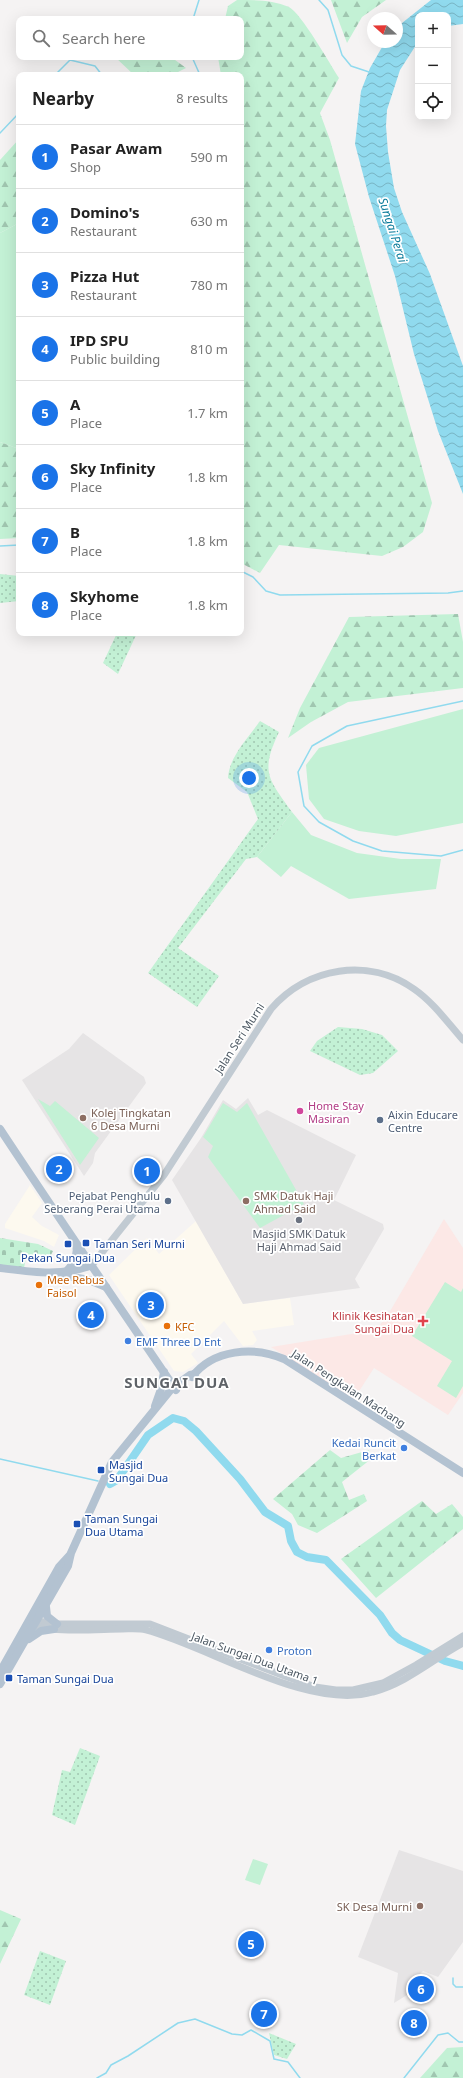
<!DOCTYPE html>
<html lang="en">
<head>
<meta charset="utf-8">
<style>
	:root { --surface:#fff; --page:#f6f6f6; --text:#222; --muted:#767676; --line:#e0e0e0; --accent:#1a73e8 }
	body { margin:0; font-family:"Noto Sans",sans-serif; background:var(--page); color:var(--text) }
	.controls { position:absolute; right:12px; top:12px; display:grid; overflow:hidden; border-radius:8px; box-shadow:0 4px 16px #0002 }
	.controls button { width:36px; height:36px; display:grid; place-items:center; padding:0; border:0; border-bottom:1px solid var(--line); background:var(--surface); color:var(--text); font:20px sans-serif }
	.compass { position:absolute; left:367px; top:12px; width:36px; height:36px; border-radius:50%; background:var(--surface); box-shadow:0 4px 16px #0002; rotate:290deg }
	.you { position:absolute; left:249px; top:778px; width:14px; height:14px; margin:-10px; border:3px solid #fff; border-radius:50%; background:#1a73e8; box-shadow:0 0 0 6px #1a73e833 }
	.badge { display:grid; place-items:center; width:26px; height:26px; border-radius:50%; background:var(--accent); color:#fff; font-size:13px; font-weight:700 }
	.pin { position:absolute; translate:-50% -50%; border:2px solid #fff; box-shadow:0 1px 4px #0006 }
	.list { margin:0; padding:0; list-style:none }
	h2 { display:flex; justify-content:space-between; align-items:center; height:52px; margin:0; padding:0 16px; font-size:17px }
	h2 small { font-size:13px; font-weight:400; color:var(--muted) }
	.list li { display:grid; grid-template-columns:26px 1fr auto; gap:12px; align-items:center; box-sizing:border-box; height:64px; padding:0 16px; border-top:1px solid var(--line) }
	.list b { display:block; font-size:15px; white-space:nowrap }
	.list p { margin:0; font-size:13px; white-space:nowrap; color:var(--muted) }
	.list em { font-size:13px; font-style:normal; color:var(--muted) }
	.icon { flex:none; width:22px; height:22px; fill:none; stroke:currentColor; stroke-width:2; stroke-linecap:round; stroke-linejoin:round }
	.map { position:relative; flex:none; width:463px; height:2078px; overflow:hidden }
	.search { position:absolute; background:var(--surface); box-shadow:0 4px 16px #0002; left:16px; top:16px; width:228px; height:44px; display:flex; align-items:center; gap:10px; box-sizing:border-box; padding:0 14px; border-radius:8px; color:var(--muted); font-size:15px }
	.panel { position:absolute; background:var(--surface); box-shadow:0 4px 16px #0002; left:16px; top:72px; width:228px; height:564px; border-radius:8px }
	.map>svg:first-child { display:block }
</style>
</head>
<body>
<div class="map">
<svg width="463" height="2078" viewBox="0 0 463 2078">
	<defs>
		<pattern id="forest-firs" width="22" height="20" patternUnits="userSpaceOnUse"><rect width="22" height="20" fill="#c3f1d5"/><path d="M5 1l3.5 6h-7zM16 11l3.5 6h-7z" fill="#a0c6b0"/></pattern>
		<pattern id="cemetery-stones" width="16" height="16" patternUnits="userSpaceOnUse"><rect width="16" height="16" fill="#c3f1d5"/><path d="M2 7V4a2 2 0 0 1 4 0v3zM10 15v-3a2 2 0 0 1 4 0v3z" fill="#a0c6b0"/></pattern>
		<pattern id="park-dots" width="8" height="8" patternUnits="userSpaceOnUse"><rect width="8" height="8" fill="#c3f1d5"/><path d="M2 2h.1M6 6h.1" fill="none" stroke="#a0c6b0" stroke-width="1.8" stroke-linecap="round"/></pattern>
		<pattern id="water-waves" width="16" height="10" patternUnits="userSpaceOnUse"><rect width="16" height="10" fill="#90daee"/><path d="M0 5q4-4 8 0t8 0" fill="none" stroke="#78b4c4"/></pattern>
	</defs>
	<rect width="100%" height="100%" fill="#f5f3f3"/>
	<g fill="#fdf9ef">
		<path d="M30,1185L42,1203L32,1217L42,1226L59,1235L54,1247L44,1241L5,1228V1224Z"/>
		<path d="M196,1221L243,1304L290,1298L294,1325L252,1331L257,1340L253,1345L243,1346L224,1321L191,1354L198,1363L183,1372L174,1371L109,1275L147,1238L159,1254Z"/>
	</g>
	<g fill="#e6e4e5">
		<path d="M83,1033L144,1077L146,1083L95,1153L93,1163L84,1176L22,1080L69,1049Z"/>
		<path d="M248,1098L258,1115L267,1110L356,1155L334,1200L383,1224L384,1229L355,1279L360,1288L243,1304L172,1180L201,1138L223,1100L236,1109Z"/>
		<path d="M399,1850L463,1871V1942L438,1977L423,1971L411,1982L407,1995L394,2003L398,1973L358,1957Z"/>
	</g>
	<path fill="#fce8e6" d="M444,1219L463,1248V1393L448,1415L374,1368L354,1399L271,1347L376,1330L389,1313Z"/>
	<g fill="#c3f1d5">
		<path d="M19,223V449L0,442V233Z"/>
		<path d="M463,709V823L396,836L359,831L324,819L309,799L306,765L319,748Z"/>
		<path d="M292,812L311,835L357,853L401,859H441L436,889L349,899L291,866L281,877L257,857Z"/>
		<path d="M38,1099L50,1106L55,1101L99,1138L80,1165Z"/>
		<path d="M223,1103L237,1112L247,1103L304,1204L260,1228L208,1157L213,1146L203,1137Z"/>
		<path d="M445,1282L461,1292L463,1288V1386L456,1398L437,1386L452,1361L412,1336Z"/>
		<path d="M253,1859L268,1864L260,1885L245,1880Z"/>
	</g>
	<g fill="url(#forest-firs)">
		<path d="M237,0C255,0 273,0 289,7C301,13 330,64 339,78L320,113L330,140L432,503L423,532L403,547L382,556L279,545L260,573L241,563V75H221L218,57H241V19H225L228,6Z"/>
		<path d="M331,0H386L362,17L347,43Z"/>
		<path d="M115,57H171L186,68L172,75H134Z"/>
		<path d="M19,139V223L0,233V160Z"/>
		<path d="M0,442L19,449V538L0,539Z"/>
		<path d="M458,614L463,642V688L348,702L311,722L288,738L300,708L349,617Z"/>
		<path d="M330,1450L341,1458L369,1450L371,1459L342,1482L349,1500L364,1494L367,1501L317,1533L298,1525L292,1514L273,1499Z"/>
		<path d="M422,1501L436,1514L452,1504L463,1517V1529L376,1598L341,1559Z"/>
		<path d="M0,1910L21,1919L0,1964Z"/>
		<path d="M463,2047V2078H420L447,2048Z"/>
	</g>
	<path fill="url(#cemetery-stones)" d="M0,1238L38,1244L53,1251L48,1261L26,1258L24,1268L0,1265Z"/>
	<g fill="url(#park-dots)">
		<path d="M0,574L19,576V601L0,603Z"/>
		<path d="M117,633H137L118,674L103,663Z"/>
		<path d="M260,721L279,732C260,772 268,778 292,812L257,857L246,859L178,948L219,976L197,1007L148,973L258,819L247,792L228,778C229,757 248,738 260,721Z"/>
		<path d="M338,1027L362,1029L382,1035L398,1051L373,1073L360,1075L310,1051L317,1041Z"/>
		<path d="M80,1748L100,1756L75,1825L52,1815L62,1770L70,1772Z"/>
		<path d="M40,1951L66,1961L50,2005L24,1995Z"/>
		<path d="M269,2033L296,2044L287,2059L274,2055Z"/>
	</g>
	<path fill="url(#water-waves)" d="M431,0H463V24L448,26V15H418V42L400,70L387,110L386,126L388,152L394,188L402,212L430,274L463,366V494L438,431L414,354L395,276L369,197L355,144L361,91L370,68L385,42H397V27Z"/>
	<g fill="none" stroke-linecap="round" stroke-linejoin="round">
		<g stroke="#90daee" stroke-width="1.5">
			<path d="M319,0L328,10L342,55L351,66L369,72"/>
			<path d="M193,19L199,0"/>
			<path d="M192,57L200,75"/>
			<path d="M55,75L70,60L95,66L102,75"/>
			<path d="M0,133L19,113"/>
			<path d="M0,546L19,545"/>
			<path d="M241,571L253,577L266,591L280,595L448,593L463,591"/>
			<path d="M463,701L347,726L312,746L298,772L304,806L319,822L353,841L382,851L441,856L463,850"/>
			<path d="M0,1459L98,1481"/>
			<path d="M453,1978V1984L456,1987H463"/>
			<path d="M97,2078L106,2073L111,2065L128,2056L178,2023L195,2019L232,2034L242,2035L251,2030L270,2041L274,2059L288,2062L300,2078"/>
			<path d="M404,2078L438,2035L448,2033L459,2042H463"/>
		</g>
		<path stroke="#90daee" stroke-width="8" d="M110,1484L117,1480L148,1435L173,1418L184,1421L196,1431L240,1479L265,1512L288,1526L291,1541L297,1552L307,1557L326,1560L380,1615L392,1633L400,1640L445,1661L463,1666"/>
		<g stroke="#c1cad2" stroke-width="7">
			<path d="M92,1265L164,1175L271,1009C307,967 369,957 414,989C433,1002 448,1023 463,1040"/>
			<path d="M32,1618L37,1621L57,1624H150L282,1675L315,1687L336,1690H353L383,1683L416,1665L463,1636"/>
			<path d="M29,1623C48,1634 99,1629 122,1629C130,1629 139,1628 146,1630C210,1647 309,1711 373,1692C407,1683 433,1659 463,1643"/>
		</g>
		<g stroke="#b3c2d1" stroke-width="8">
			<path d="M0,1129C58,1217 117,1303 176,1390"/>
			<path d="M0,1268C32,1272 61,1277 92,1265"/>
			<path d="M65,1273C73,1265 79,1256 76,1245"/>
			<path d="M61,1275L89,1280L106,1287"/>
			<path d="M192,1377C213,1349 254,1346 284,1359L463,1473"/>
			<path d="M155,1406L161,1389L164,1372"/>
			<path d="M46,1607L47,1616L57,1624"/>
			<path d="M29,1639L41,1631L54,1629"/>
			<path d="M0,1672L59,1567L70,1555"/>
			<path d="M0,1684L68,1566L71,1553L112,1462L173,1387L190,1375L195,1374"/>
		</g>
	</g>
	<circle fill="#d1479c" stroke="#fff" stroke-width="1.5" cx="300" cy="1111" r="4"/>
	<g fill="#8d6e63" stroke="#fff" stroke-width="1.5">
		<circle cx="83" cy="1118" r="4"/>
		<circle cx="246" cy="1201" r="4"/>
		<circle cx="420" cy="1906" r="4"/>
	</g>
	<g fill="#5c6f8a" stroke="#fff" stroke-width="1.5">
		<circle cx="380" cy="1120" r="4"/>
		<circle cx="168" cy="1201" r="4"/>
	</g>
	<circle fill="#6b7280" stroke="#fff" stroke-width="1.5" cx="299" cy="1220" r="4"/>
	<g fill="#1a4fb4" stroke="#fff" stroke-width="1.5">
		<rect x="82" y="1239" width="8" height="8" rx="2"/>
		<rect x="64" y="1240" width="8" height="8" rx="2"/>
		<rect x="97" y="1466" width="8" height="8" rx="2"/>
		<rect x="73" y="1520" width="8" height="8" rx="2"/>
		<rect x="5" y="1674" width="8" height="8" rx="2"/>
	</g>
	<g fill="#e8710a" stroke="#fff" stroke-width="1.5">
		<circle cx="39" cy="1285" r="4"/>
		<circle cx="167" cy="1326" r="4"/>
	</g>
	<path fill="#e0444e" stroke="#fff" stroke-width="1.5" d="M421 1315h4v4h4v4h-4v4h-4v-4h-4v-4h4z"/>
	<g fill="#3f7fe0" stroke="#fff" stroke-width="1.5">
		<circle cx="128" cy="1341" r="4"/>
		<circle cx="404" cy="1448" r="4"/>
		<circle cx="269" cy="1650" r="4"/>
	</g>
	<g text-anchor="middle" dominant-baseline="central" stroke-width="3.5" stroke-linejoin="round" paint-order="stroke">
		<g font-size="11" fill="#4a5661" stroke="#fff">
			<text transform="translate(239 1038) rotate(-57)">Jalan Seri Murni</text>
			<text transform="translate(349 1388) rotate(33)">Jalan Pengkalan Machang</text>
			<text transform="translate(255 1658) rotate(20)">Jalan Sungai Dua Utama 1</text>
		</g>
		<g font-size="11" fill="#b23c85" stroke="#fff" text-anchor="start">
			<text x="308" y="1105">Home Stay<tspan x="308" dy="13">Masiran</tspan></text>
		</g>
		<g font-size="11" fill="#785e54" stroke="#fff" text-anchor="start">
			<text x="91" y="1112">Kolej Tingkatan<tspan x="91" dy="13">6 Desa Murni</tspan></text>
			<text x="254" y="1195">SMK Datuk Haji<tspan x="254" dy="13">Ahmad Said</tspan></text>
			<text x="412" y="1906" text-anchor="end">SK Desa Murni</text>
		</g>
		<g font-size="11" fill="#4e5e75" stroke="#fff" text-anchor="start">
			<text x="388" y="1114">Aixin Educare<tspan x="388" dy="13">Centre</tspan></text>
			<text x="160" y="1195" text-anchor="end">Pejabat Penghulu<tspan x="160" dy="13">Seberang Perai Utama</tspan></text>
		</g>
		<g font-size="11" fill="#5b616d" stroke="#fff">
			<text x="299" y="1233">Masjid SMK Datuk<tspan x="299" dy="13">Haji Ahmad Said</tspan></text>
		</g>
		<g font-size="11" fill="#164399" stroke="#fff" text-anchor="start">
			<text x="94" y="1243">Taman Seri Murni</text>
			<text x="68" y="1257" text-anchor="middle">Pekan Sungai Dua</text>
			<text x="109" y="1464">Masjid<tspan x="109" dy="13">Sungai Dua</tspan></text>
			<text x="85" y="1518">Taman Sungai<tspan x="85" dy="13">Dua Utama</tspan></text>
			<text x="17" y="1678">Taman Sungai Dua</text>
		</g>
		<g font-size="11" fill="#c56008" stroke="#fff" text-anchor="start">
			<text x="47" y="1279">Mee Rebus<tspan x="47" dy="13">Faisol</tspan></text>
			<text x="175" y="1326">KFC</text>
		</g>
		<g font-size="11" fill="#be3a42" stroke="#fff" text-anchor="end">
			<text x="414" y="1315">Klinik Kesihatan<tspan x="414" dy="13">Sungai Dua</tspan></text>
		</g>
		<g font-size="11" fill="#366cbe" stroke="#fff" text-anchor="start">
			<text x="136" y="1341">EMF Three D Ent</text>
			<text x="396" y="1442" text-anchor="end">Kedai Runcit<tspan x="396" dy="13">Berkat</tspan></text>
			<text x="277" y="1650">Proton</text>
		</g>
		<g font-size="12" font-style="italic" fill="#0c7c9b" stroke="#fff">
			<text transform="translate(393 230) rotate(72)">Sungai Perai</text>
		</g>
		<g font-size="15" font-weight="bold" letter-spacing="1" fill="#5f6368" stroke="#fff">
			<text x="177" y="1382">SUNGAI DUA</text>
		</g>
	</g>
</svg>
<div class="controls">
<button>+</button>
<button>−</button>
<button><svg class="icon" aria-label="locate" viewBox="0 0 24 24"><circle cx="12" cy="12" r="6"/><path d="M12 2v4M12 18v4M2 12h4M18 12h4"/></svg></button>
</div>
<svg class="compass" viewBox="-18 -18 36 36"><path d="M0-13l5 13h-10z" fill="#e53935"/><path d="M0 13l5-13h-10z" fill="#767676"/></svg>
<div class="you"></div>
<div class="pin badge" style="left:147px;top:1171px">1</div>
<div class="pin badge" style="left:59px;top:1169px">2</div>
<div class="pin badge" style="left:151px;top:1305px">3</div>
<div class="pin badge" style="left:91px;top:1315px">4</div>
<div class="pin badge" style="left:251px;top:1944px">5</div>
<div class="pin badge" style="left:421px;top:1989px">6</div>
<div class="pin badge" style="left:264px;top:2014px">7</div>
<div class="pin badge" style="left:414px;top:2023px">8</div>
<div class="search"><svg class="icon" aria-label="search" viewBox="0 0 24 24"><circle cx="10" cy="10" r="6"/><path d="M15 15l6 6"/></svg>Search here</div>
<section class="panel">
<h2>Nearby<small>8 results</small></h2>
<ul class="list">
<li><span class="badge">1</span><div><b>Pasar Awam</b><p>Shop</p></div><em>590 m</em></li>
<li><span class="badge">2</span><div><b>Domino's</b><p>Restaurant</p></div><em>630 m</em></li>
<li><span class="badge">3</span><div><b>Pizza Hut</b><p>Restaurant</p></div><em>780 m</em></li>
<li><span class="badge">4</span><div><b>IPD SPU</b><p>Public building</p></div><em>810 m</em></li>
<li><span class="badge">5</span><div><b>A</b><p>Place</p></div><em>1.7 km</em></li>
<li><span class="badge">6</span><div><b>Sky Infinity</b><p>Place</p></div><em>1.8 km</em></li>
<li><span class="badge">7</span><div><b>B</b><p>Place</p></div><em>1.8 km</em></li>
<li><span class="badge">8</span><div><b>Skyhome</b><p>Place</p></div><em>1.8 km</em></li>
</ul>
</section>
</div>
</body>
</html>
